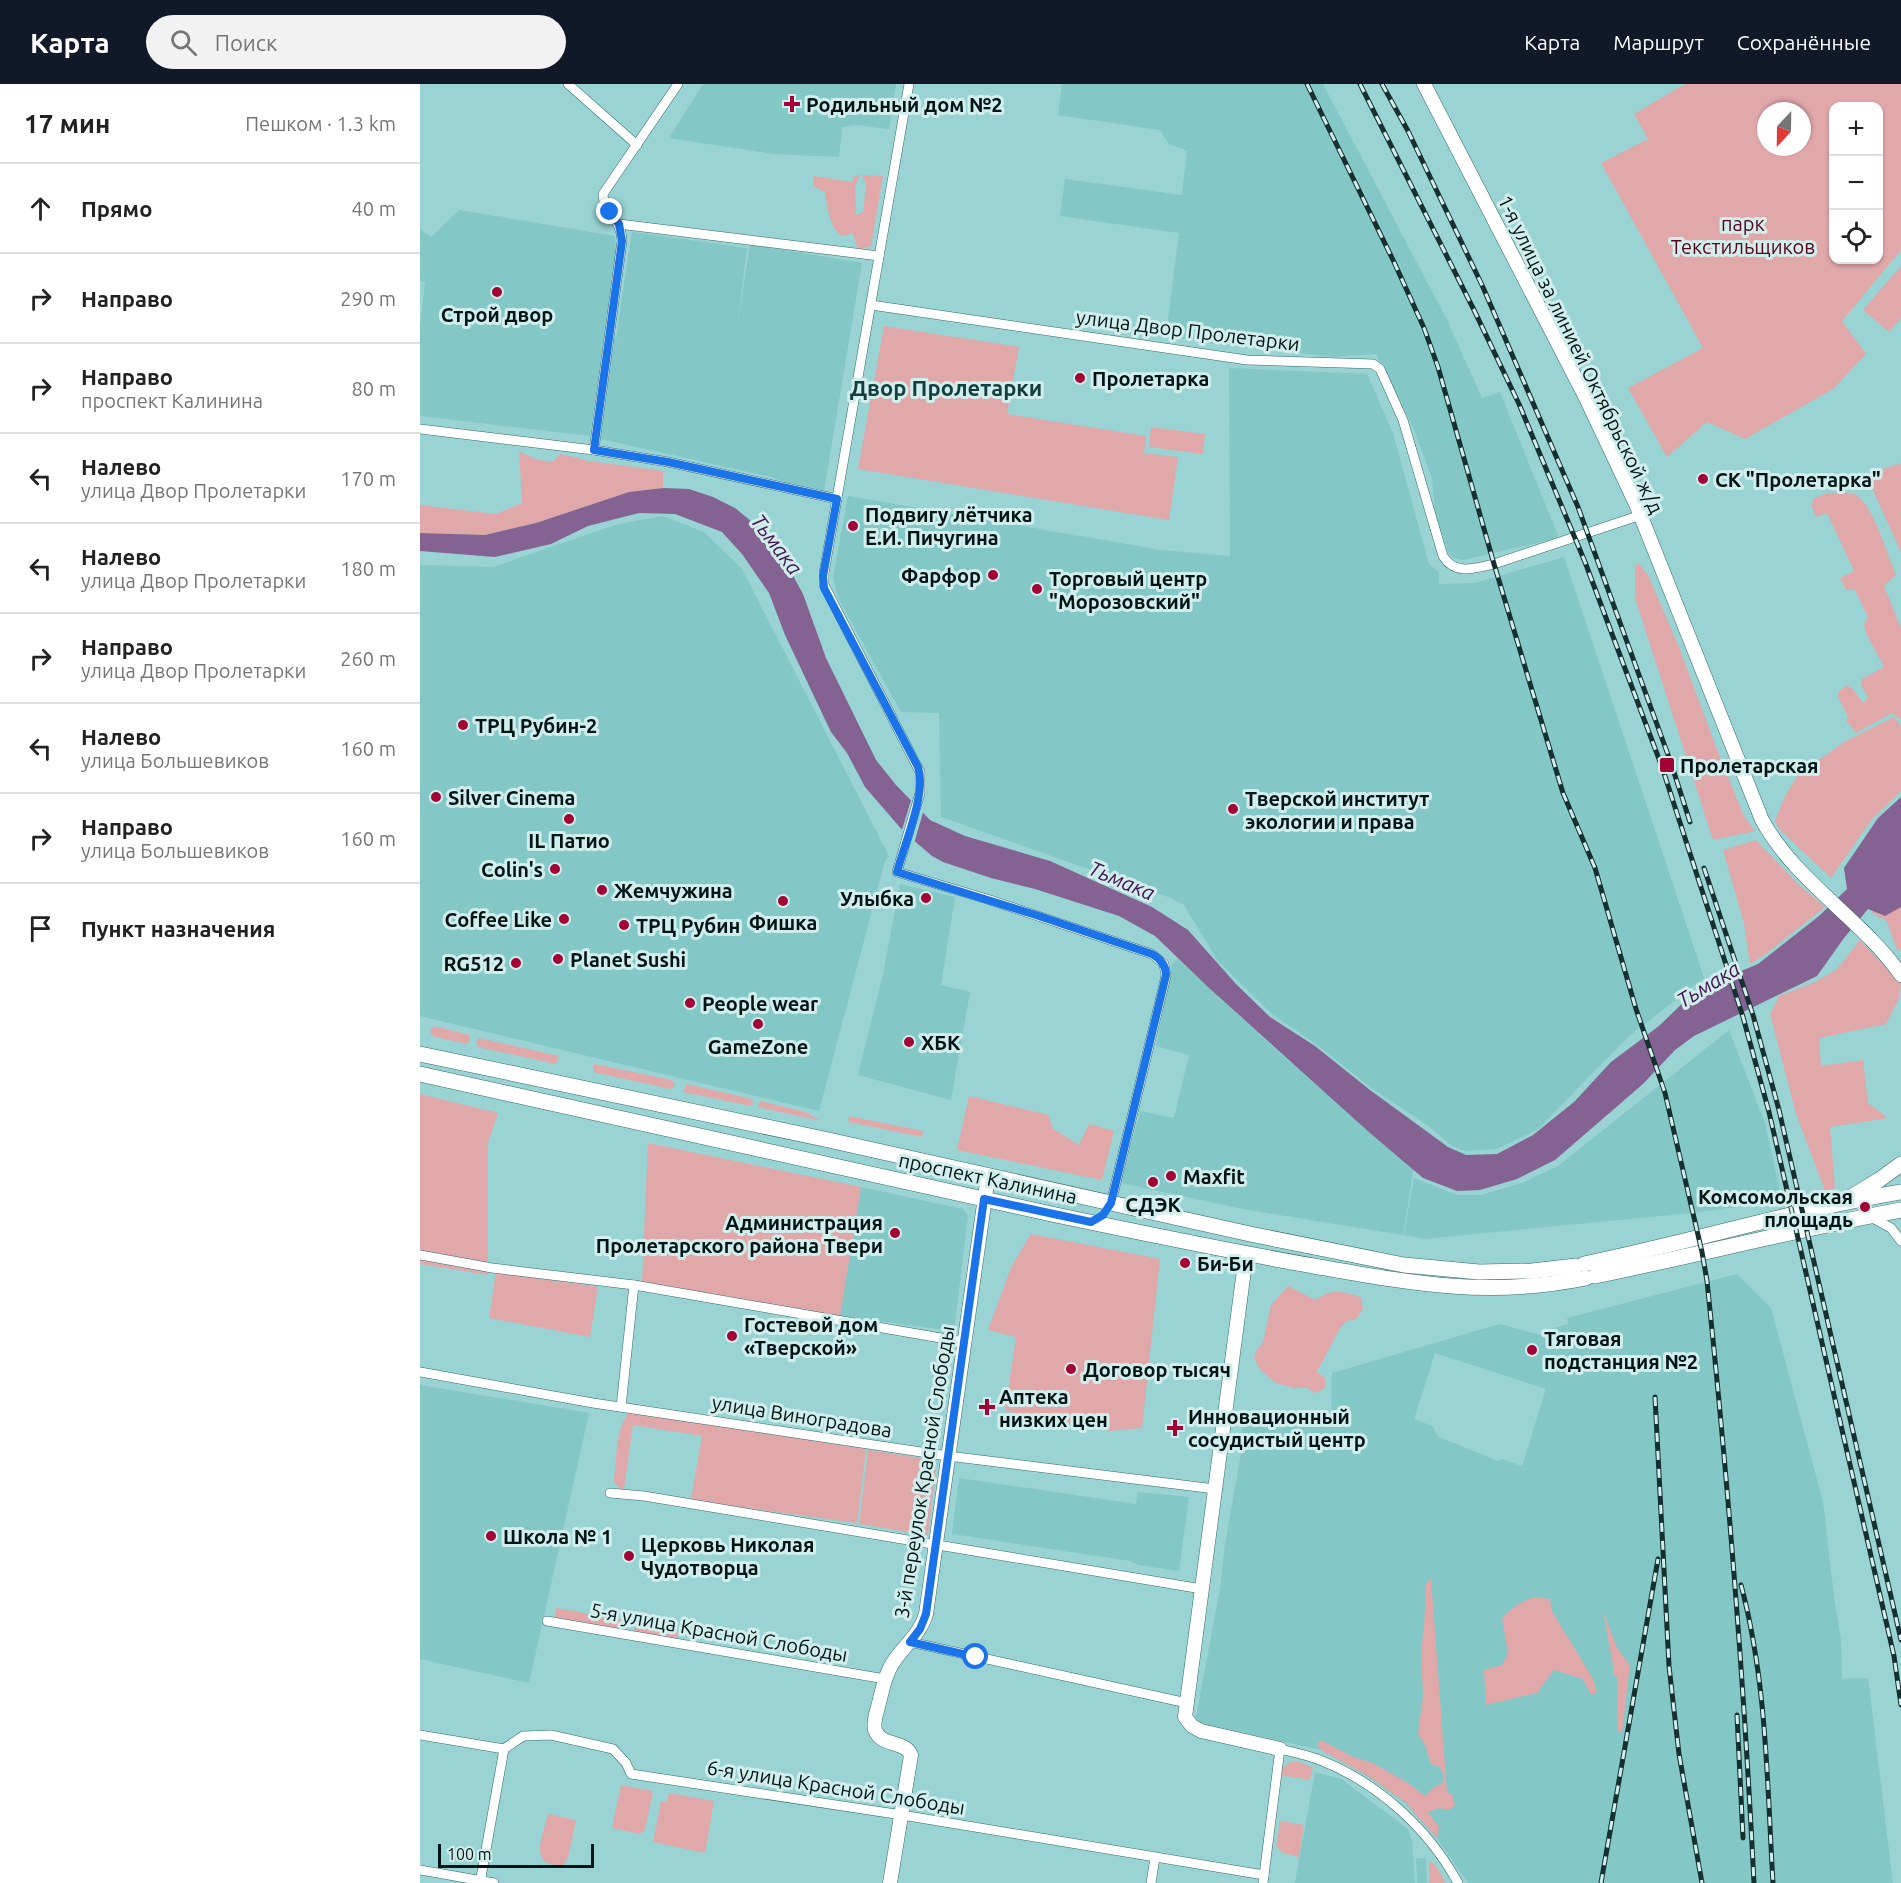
<!DOCTYPE html>
<html lang="ru">
<head>
<meta charset="utf-8">
<style>
	:root { --surface:#fff; --page:#f2f2f2; --text:#222; --muted:#767676; --line:#e0e0e0; --accent:#111827 }
	body { margin:0; font-family:Ubuntu,sans-serif; background:var(--page); color:var(--text) }
	.controls { position:absolute; right:18px; top:18px; display:grid; overflow:hidden; border-radius:12px; box-shadow:0 2px 4px #0004 }
	.controls button { width:54px; height:54px; display:grid; place-items:center; padding:0; border:0; border-bottom:2px solid var(--line); background:var(--surface); color:var(--text); font:30px sans-serif }
	.compass { position:absolute; left:1337px; top:18px; width:54px; height:54px; border-radius:50%; background:var(--surface); box-shadow:0 2px 4px #0004; rotate:202deg }
	.scale { position:absolute; left:18px; bottom:15px; width:156px; box-sizing:border-box; padding-left:6px; border:3px solid #001515; border-top:0; font-size:16px; line-height:21px; white-space:nowrap; color:#001515; -webkit-text-stroke:4px #d1eeed; paint-order:stroke }
	.stop { position:absolute; width:18px; height:18px; margin:-14px; border:4px solid #1a73e8; border-radius:50%; background:#fff }
	.stop.end { background:#1a73e8; border-color:#fff; box-shadow:0 2px 6px #0008 }
	.list { margin:0; padding:0; list-style:none }
	h2 { display:flex; justify-content:space-between; align-items:center; height:78px; margin:0; padding:0 24px; font-size:26px }
	h2 small { font-size:20px; font-weight:400; color:var(--muted) }
	.list li { display:grid; grid-template-columns:39px 1fr auto; gap:18px; align-items:center; box-sizing:border-box; height:90px; padding:0 24px; border-top:2px solid var(--line) }
	.list b { display:block; font-size:22px; white-space:nowrap }
	.list p { margin:0; font-size:20px; white-space:nowrap; color:var(--muted) }
	.list em { font-size:20px; font-style:normal; color:var(--muted) }
	.icon { flex:none; width:33px; height:33px; fill:none; stroke:currentColor; stroke-width:2; stroke-linecap:round; stroke-linejoin:round }
	.map { position:relative; flex:none; width:1481px; height:1799px; overflow:hidden }
	header { display:flex; align-items:center; gap:36px; box-sizing:border-box; height:84px; padding:0 30px; background:var(--accent); color:#fff }
	header strong { font-size:28px }
	nav { display:flex; gap:33px; margin-inline-start:auto; font-size:21px }
	.search { width:420px; height:54px; background:var(--page); display:flex; align-items:center; gap:15px; box-sizing:border-box; padding:0 21px; border-radius:33px; color:var(--muted); font-size:22px }
	main { display:flex }
	aside { flex:1; background:var(--surface) }
	.map>svg:first-child { display:block }
</style>
</head>
<body>
<header>
<strong>Карта</strong>
<div class="search"><svg class="icon" aria-label="search" viewBox="0 0 24 24"><circle cx="10" cy="10" r="6"/><path d="M15 15l6 6"/></svg>Поиск</div>
<nav><a>Карта</a><a>Маршрут</a><a>Сохранённые</a></nav>
</header>
<main>
<aside>
<h2>17 мин<small>Пешком · 1.3 km</small></h2>
<ul class="list">
<li><svg class="icon" aria-label="ahead" viewBox="0 0 24 24"><path d="M12 20V5M6 11l6-6 6 6"/></svg><div><b>Прямо</b></div><em>40 m</em></li>
<li><svg class="icon" aria-label="right" viewBox="0 0 24 24"><path d="M7 20v-9h11M14 6l5 5-5 5"/></svg><div><b>Направо</b></div><em>290 m</em></li>
<li><svg class="icon" aria-label="right" viewBox="0 0 24 24"><path d="M7 20v-9h11M14 6l5 5-5 5"/></svg><div><b>Направо</b><p>проспект Калинина</p></div><em>80 m</em></li>
<li><svg class="icon" aria-label="left" viewBox="0 0 24 24"><path d="M17 20v-9H6M10 6l-5 5 5 5"/></svg><div><b>Налево</b><p>улица Двор Пролетарки</p></div><em>170 m</em></li>
<li><svg class="icon" aria-label="left" viewBox="0 0 24 24"><path d="M17 20v-9H6M10 6l-5 5 5 5"/></svg><div><b>Налево</b><p>улица Двор Пролетарки</p></div><em>180 m</em></li>
<li><svg class="icon" aria-label="right" viewBox="0 0 24 24"><path d="M7 20v-9h11M14 6l5 5-5 5"/></svg><div><b>Направо</b><p>улица Двор Пролетарки</p></div><em>260 m</em></li>
<li><svg class="icon" aria-label="left" viewBox="0 0 24 24"><path d="M17 20v-9H6M10 6l-5 5 5 5"/></svg><div><b>Налево</b><p>улица Большевиков</p></div><em>160 m</em></li>
<li><svg class="icon" aria-label="right" viewBox="0 0 24 24"><path d="M7 20v-9h11M14 6l5 5-5 5"/></svg><div><b>Направо</b><p>улица Большевиков</p></div><em>160 m</em></li>
<li><svg class="icon" aria-label="arrive" viewBox="0 0 24 24"><path d="M6 21V4h12l-3 4 3 4H6"/></svg><div><b>Пункт назначения</b></div></li>
</ul>
</aside>
<div class="map">
<svg width="1481" height="1799" viewBox="0 0 1481 1799">
	<rect width="100%" height="100%" fill="#99d3d3"/>
	<g fill="#83c7c7" fill-rule="evenodd">
		<path d="M283,0H476L469,45L437,41L422,43L419,73L354,70L249,54Z"/>
		<path d="M642,0H903L1027,236L1062,314L1080,308L1139,454L1043,476L1033,474L1028,467L1015,428L1012,395L993,343L956,270L915,273L780,258L746,251L759,149L640,132L645,95L762,111L767,67L749,60L740,46L638,31Z"/>
		<path d="M39,126L195,152L196,167L170,352L0,332V244L5,198L0,197V145L11,153Z"/>
		<path d="M212,148L327,164L317,244L330,160L442,179L404,407L367,399L351,393L181,355L194,253L204,254L196,253Z"/>
		<path d="M809,284L947,290L973,349L1009,480L1019,488V500L1055,499L1144,473L1284,894L1208,953L1117,1046L1077,1065L1046,1067L1031,1061L1007,1041L950,1003L895,959L853,931L798,877L764,821L751,814L521,733L519,629L481,628L418,514L413,493L428,412L742,466L810,472Z"/>
		<path d="M242,432L284,448L322,485L469,772L465,777L399,1027L0,932V481L73,483L198,440Z"/>
		<path d="M480,800L535,813L521,901L550,908L531,1016L438,991L463,890Z"/>
		<path d="M758,875L863,972L994,1082L983,1151L823,1125L701,1099L720,1027L754,1034L769,971L736,962L752,879Z"/>
		<path d="M1309,946L1345,1039L1362,1117L1271,1129L1004,1155L984,1151L994,1094L1037,1111H1061L1102,1099L1138,1082Z"/>
		<path d="M441,1103L543,1125L548,1132L534,1247L420,1232Z"/>
		<path d="M1317,1190L1351,1224L1403,1418L1415,1520L1421,1555L1422,1595L1448,1594L1473,1799H1048L1018,1756L985,1719L948,1693L901,1666L775,1638L800,1505L805,1460L824,1353L821,1352L825,1329L911,1343L912,1289L1080,1240L1131,1254V1245L1148,1240L1147,1234ZM1015,1269L1126,1305L1102,1382L1082,1375L1078,1377L1019,1353L1012,1342L994,1335Z"/>
		<path d="M0,1301L169,1329L109,1599L0,1575Z"/>
		<path d="M539,1394L716,1420L718,1408L769,1413L759,1487L718,1481L711,1477L532,1450Z"/>
		<path d="M895,1688L921,1695L988,1745L992,1756L995,1799H875Z"/>
		<path d="M996,1774H1006L1007,1799H997Z"/>
	</g>
	<g fill="#e1a8aa" fill-rule="evenodd">
		<path d="M1265,0H1481V166L1422,237L1446,270L1413,305L1325,355L1287,338L1247,373L1208,304L1283,264L1181,79L1228,55L1214,30ZM1458,22V176H1414V22ZM1346,27H1382V63H1346Z"/>
		<path d="M435,91L440,92L435,101L436,131L443,128L446,100L442,91L463,92L451,162L438,166L433,149L422,152C410,145 407,122 405,108L393,102L394,92L432,98Z"/>
		<path d="M1481,182V234L1469,248L1443,226Z"/>
		<path d="M464,242L599,263L587,330L726,352L724,369L758,373L749,436L438,385Z"/>
		<path d="M731,343L785,350L783,370L729,363Z"/>
		<path d="M99,367L115,375L133,378L140,370L169,377L243,387V404L209,408L116,439L65,451L0,449V421L76,430L102,419Z"/>
		<path d="M1481,379V468L1446,391Z"/>
		<path d="M1408,409C1416,409 1428,407 1436,411C1454,422 1467,471 1476,491L1464,502L1481,544V636L1472,629L1436,649L1426,636L1428,633L1418,613L1419,607L1426,602L1432,604L1443,619L1448,613L1441,601L1442,595L1464,583L1446,549L1444,540L1448,533L1435,506H1426L1420,494L1434,487L1407,429L1396,433C1393,426 1390,421 1394,414Z"/>
		<path d="M1218,479L1228,491L1259,563L1296,663L1324,732L1335,747L1293,756L1215,514V482Z"/>
		<path d="M1474,633L1481,643V707L1452,735L1411,794L1359,745L1355,737L1365,712L1378,691L1424,658Z"/>
		<path d="M1336,756L1378,800L1405,823L1347,869L1330,880L1324,840L1303,766Z"/>
		<path d="M1481,785V866H1477L1466,835L1459,834L1452,828Z"/>
		<path d="M1440,856L1481,898L1479,914L1466,940L1399,954L1401,982L1443,976L1448,1019L1468,1034L1410,1043L1415,1104L1405,1107L1376,1030L1350,930L1359,912L1393,899L1417,885Z"/>
		<path d="M14,942L50,951V956L47,960L12,952L10,947Z"/>
		<path d="M59,954L139,972L136,980L58,963L56,959Z"/>
		<path d="M174,980L252,996L255,1002L251,1005L173,988Z"/>
		<path d="M266,1000L332,1015L333,1020L331,1022L263,1008Z"/>
		<path d="M0,1010L78,1029L68,1059V1191L0,1180Z"/>
		<path d="M549,1012L629,1031L632,1044L659,1061L669,1040L694,1047L682,1096L537,1066Z"/>
		<path d="M340,1017L385,1028L401,1037L338,1023Z"/>
		<path d="M429,1032L503,1047L502,1053L428,1038Z"/>
		<path d="M228,1059L441,1103L420,1232L222,1199Z"/>
		<path d="M611,1150L740,1175L722,1344L690,1347L585,1327L596,1253L568,1246L592,1181Z"/>
		<path d="M76,1188L178,1203L170,1253L69,1234Z"/>
		<path d="M868,1202L895,1216C913,1204 921,1207 941,1213L943,1225L936,1235L927,1237L920,1244L897,1288L905,1294L906,1303L900,1307L894,1309L888,1304H874L856,1299L841,1287L834,1274L836,1267L843,1258L851,1221Z"/>
		<path d="M212,1327L446,1365L437,1439L203,1407L194,1398C196,1380 196,1335 212,1327ZM213,1341L282,1352L271,1415L204,1405Z"/>
		<path d="M448,1366L514,1376L516,1382L508,1451L439,1440Z"/>
		<path d="M1011,1494L1027,1709L1032,1710L1035,1721L1029,1726L1019,1724L1008,1728L1019,1743L1017,1754L985,1718L948,1692L901,1666L897,1660L901,1656L933,1673L953,1679L988,1699L1005,1712L1014,1703L1022,1700L1024,1692L1020,1683L1011,1680L1005,1661L998,1650L1003,1611L1001,1566L1004,1544L1006,1500Z"/>
		<path d="M1115,1513L1130,1515L1132,1527L1172,1593L1177,1608L1171,1611L1163,1595L1134,1586L1117,1609L1066,1621L1064,1586L1082,1581L1088,1569L1082,1535C1091,1524 1101,1517 1115,1513Z"/>
		<path d="M136,1524L205,1536L203,1547L134,1536Z"/>
		<path d="M1183,1527L1197,1564L1210,1581L1202,1649L1198,1647L1197,1593L1193,1591V1581Z"/>
		<path d="M216,1538L258,1545L257,1556L214,1549Z"/>
		<path d="M871,1678H880L893,1684L890,1696L861,1691L863,1683Z"/>
		<path d="M201,1701L233,1707L225,1746L220,1750L192,1744Z"/>
		<path d="M249,1709L294,1717L285,1769L233,1758L241,1717L247,1718Z"/>
		<path d="M128,1730L156,1736L148,1774L143,1781C107,1783 123,1752 128,1730Z"/>
		<path d="M860,1737L884,1741L879,1773L863,1769L856,1762Z"/>
		<path d="M1009,1776L1016,1782L1026,1799H1009Z"/>
	</g>
	<path fill="#846393" d="M243,404L269,405L293,413L315,424L353,455L383,510L406,574L456,676L476,701L510,736L545,752L630,777L732,823L768,846L816,900L850,933L895,962L950,1006L1028,1063L1046,1071L1077,1070L1113,1051L1154,1018L1191,978L1239,942L1276,906L1338,880L1399,832L1427,805L1424,784L1458,734L1481,713V823L1465,832L1448,825L1424,854L1397,892L1274,952L1255,966L1223,1000L1135,1076L1097,1095L1060,1106L1037,1107L1003,1094L950,1049L788,903L735,852L699,832L615,805L571,794L523,778L512,772L484,748L445,703L427,669L411,648L365,551L349,509L322,470L302,448L255,430L219,429L168,442L131,460L75,473L0,467V449L65,451L116,439L209,408Z"/>
	<path fill="#99d3d3" d="M492,713L504,725L494,760L481,749Z"/>
	<g fill="none" stroke-linecap="round" stroke-linejoin="round">
		<defs>
			<g id="street">
				<path d="M148,0L217,61"/>
				<path d="M489,0L404,489V501L500,688V709L477,788L567,815L732,870L744,880L746,892L691,1119"/>
				<path d="M199,140L459,172"/>
				<path d="M451,221L827,276L953,280L960,285L983,336L1023,472C1035,492 1055,484 1074,480L1221,431"/>
				<path d="M0,345L174,366L248,378L417,415"/>
				<path d="M174,366L202,157C202,135 183,128 183,110L258,0"/>
				<path d="M1451,1133L1471,1144L1481,1157"/>
				<path d="M0,1171L72,1184L214,1201L544,1258"/>
				<path d="M0,1288L173,1319L528,1372L795,1405"/>
				<path d="M201,1323L214,1201"/>
				<path d="M190,1409L224,1412L782,1505"/>
				<path d="M127,1537L465,1595"/>
				<path d="M490,1558L767,1619"/>
				<path d="M0,1651L84,1665L103,1652L131,1651L193,1665L206,1679L211,1690L482,1731L844,1791"/>
				<path d="M0,1786L74,1799"/>
				<path d="M60,1799L84,1665"/>
				<path d="M731,1799L735,1774"/>
				<path d="M843,1799L860,1665C873,1668 887,1671 900,1676C958,1699 1008,1744 1038,1799"/>
			</g>
			<g id="secondary">
				<path d="M1004,0L1166,314L1216,420L1342,736C1376,798 1441,834 1481,891"/>
				<path d="M826,1171L765,1633L772,1642L781,1647L860,1665"/>
				<path d="M470,1799L491,1671C485,1656 461,1663 455,1646C453,1638 456,1630 458,1623C462,1608 464,1593 472,1580C483,1562 500,1551 506,1530L568,1092"/>
			</g>
			<g id="primary">
				<path d="M0,970L404,1055L830,1150L984,1181L1059,1188L1112,1187L1156,1182"/>
				<path d="M0,990C212,1038 424,1085 636,1131C722,1149 808,1167 894,1182C991,1199 1067,1214 1166,1194"/>
				<path d="M1431,1113L1459,1096L1481,1080"/>
				<path d="M1164,1180C1271,1158 1374,1126 1481,1108"/>
				<path d="M1175,1192C1277,1171 1378,1145 1481,1126"/>
			</g>
		</defs>
		<use href="#street" stroke="#316a6a" stroke-width="10"/>
		<use href="#secondary" stroke="#316a6a" stroke-width="15"/>
		<use href="#primary" stroke="#316a6a" stroke-width="16"/>
		<use href="#street" stroke="#fff" stroke-width="9"/>
		<use href="#secondary" stroke="#fff" stroke-width="14"/>
		<use href="#primary" stroke="#fff" stroke-width="15"/>
		<defs>
			<g id="rail">
				<path d="M887,0L974,178L1004,244L1018,283L1074,480L1143,709L1175,784L1216,925L1245,1009L1282,1168L1287,1197C1308,1397 1324,1598 1334,1799"/>
				<path d="M940,0L1054,226L1099,320L1165,478L1242,683L1323,933L1349,1028L1474,1572L1481,1621"/>
				<path d="M962,0L988,47L1062,201L1158,423L1251,679L1270,738"/>
				<path d="M1284,784L1333,931L1359,1026L1481,1556"/>
				<path d="M1235,1313L1249,1582L1259,1670L1282,1799"/>
				<path d="M1321,1501C1347,1598 1347,1699 1353,1799"/>
				<path d="M1317,1631L1323,1754"/>
				<path d="M1181,1799L1238,1475"/>
			</g>
		</defs>
		<use href="#rail" stroke="#163030" stroke-width="5"/>
		<use href="#rail" stroke="#d1eeed" stroke-width="3" stroke-dasharray="9" stroke-linecap="butt"/>
	</g>
	<g fill="none" stroke-linecap="round" stroke-linejoin="round">
		<path stroke="#1a73e8" stroke-width="8" d="M190,128L199,140L202,157L174,366L248,378L417,415L403,492L404,504L498,683C507,709 484,761 477,788L616,831L732,870C741,875 746,881 746,891L691,1119L683,1131L671,1138L564,1115L506,1530L500,1545L490,1558L556,1573"/>
	</g>
	<g fill="#a20334" stroke="#d1eeed" stroke-width="2">
		<path d="M369 11h6v6h6v6h-6v6h-6v-6h-6v-6h6z"/>
		<circle cx="77" cy="208" r="6"/>
		<circle cx="660" cy="294" r="6"/>
		<circle cx="1283" cy="395" r="6"/>
		<circle cx="433" cy="442" r="6"/>
		<circle cx="573" cy="491" r="6"/>
		<circle cx="617" cy="505" r="6"/>
		<circle cx="43" cy="641" r="6"/>
		<rect x="1239" y="673" width="16" height="16" rx="3"/>
		<circle cx="16" cy="713" r="6"/>
		<circle cx="813" cy="725" r="6"/>
		<circle cx="149" cy="735" r="6"/>
		<circle cx="135" cy="785" r="6"/>
		<circle cx="182" cy="806" r="6"/>
		<circle cx="506" cy="814" r="6"/>
		<circle cx="363" cy="817" r="6"/>
		<circle cx="144" cy="835" r="6"/>
		<circle cx="204" cy="841" r="6"/>
		<circle cx="138" cy="875" r="6"/>
		<circle cx="96" cy="879" r="6"/>
		<circle cx="270" cy="919" r="6"/>
		<circle cx="338" cy="940" r="6"/>
		<circle cx="489" cy="958" r="6"/>
		<circle cx="751" cy="1092" r="6"/>
		<circle cx="733" cy="1098" r="6"/>
		<circle cx="1445" cy="1123" r="6"/>
		<circle cx="475" cy="1149" r="6"/>
		<circle cx="765" cy="1179" r="6"/>
		<circle cx="312" cy="1252" r="6"/>
		<circle cx="1112" cy="1266" r="6"/>
		<circle cx="651" cy="1285" r="6"/>
		<path d="M564 1314h6v6h6v6h-6v6h-6v-6h-6v-6h6z"/>
		<path d="M752 1335h6v6h6v6h-6v6h-6v-6h-6v-6h6z"/>
		<circle cx="71" cy="1452" r="6"/>
		<circle cx="209" cy="1472" r="6"/>
	</g>
	<g text-anchor="middle" dominant-baseline="central" stroke-width="6" stroke-linejoin="round" paint-order="stroke">
		<g font-size="20" font-weight="bold" fill="#001515" stroke="#d1eeed" text-anchor="start">
			<text x="386" y="20">Родильный дом №2</text>
			<text x="77" y="230" text-anchor="middle">Строй двор</text>
			<text x="672" y="294">Пролетарка</text>
			<text x="1295" y="395">СК "Пролетарка"</text>
			<text x="445" y="430">Подвигу лётчика<tspan x="445" dy="23">Е.И. Пичугина</tspan></text>
			<text x="561" y="491" text-anchor="end">Фарфор</text>
			<text x="629" y="494">Торговый центр<tspan x="629" dy="23">"Морозовский"</tspan></text>
			<text x="55" y="641">ТРЦ Рубин-2</text>
			<text x="1260" y="681">Пролетарская</text>
			<text x="28" y="713">Silver Cinema</text>
			<text x="825" y="714">Тверской институт<tspan x="825" dy="23">экологии и права</tspan></text>
			<text x="149" y="756" text-anchor="middle">IL Патио</text>
			<text x="123" y="785" text-anchor="end">Colin's</text>
			<text x="194" y="806">Жемчужина</text>
			<text x="494" y="814" text-anchor="end">Улыбка</text>
			<text x="132" y="835" text-anchor="end">Coffee Like</text>
			<text x="363" y="838" text-anchor="middle">Фишка</text>
			<text x="216" y="841">ТРЦ Рубин</text>
			<text x="150" y="875">Planet Sushi</text>
			<text x="84" y="879" text-anchor="end">RG512</text>
			<text x="282" y="919">People wear</text>
			<text x="501" y="958">ХБК</text>
			<text x="338" y="962" text-anchor="middle">GameZone</text>
			<text x="763" y="1092">Maxfit</text>
			<text x="1433" y="1112" text-anchor="end">Комсомольская<tspan x="1433" dy="23">площадь</tspan></text>
			<text x="733" y="1120" text-anchor="middle">СДЭК</text>
			<text x="463" y="1138" text-anchor="end">Администрация<tspan x="463" dy="23">Пролетарского района Твери</tspan></text>
			<text x="777" y="1179">Би-Би</text>
			<text x="324" y="1240">Гостевой дом<tspan x="324" dy="23">«Тверской»</tspan></text>
			<text x="1124" y="1254">Тяговая<tspan x="1124" dy="23">подстанция №2</tspan></text>
			<text x="663" y="1285">Договор тысяч</text>
			<text x="579" y="1312">Аптека<tspan x="579" dy="23">низких цен</tspan></text>
			<text x="768" y="1332">Инновационный<tspan x="768" dy="23">сосудистый центр</tspan></text>
			<text x="83" y="1452">Школа № 1</text>
			<text x="221" y="1460">Церковь Николая<tspan x="221" dy="23">Чудотворца</tspan></text>
		</g>
		<g font-size="20" fill="#580419" stroke="#d1eeed">
			<text x="1323" y="139">парк<tspan x="1323" dy="23">Текстильщиков</tspan></text>
		</g>
		<g font-size="20" fill="#001515" stroke="#d1eeed">
			<text transform="translate(768 246) rotate(7)">улица Двор Пролетарки</text>
			<text transform="translate(1161 270) rotate(64)">1-я улица за линией Октябрьской ж/д</text>
			<text transform="translate(568 1094) rotate(12)">проспект Калинина</text>
			<text transform="translate(382 1332) rotate(9)">улица Виноградова</text>
			<text transform="translate(504 1388) rotate(-81)">3-й переулок Красной Слободы</text>
			<text transform="translate(299 1548) rotate(10)">5-я улица Красной Слободы</text>
			<text transform="translate(416 1703) rotate(9)">6-я улица Красной Слободы</text>
		</g>
		<g font-size="21" font-style="italic" fill="#411351" stroke="#d1eeed">
			<text transform="translate(357 460) rotate(53)">Тьмака</text>
			<text transform="translate(702 796) rotate(23)">Тьмака</text>
			<text transform="translate(1288 900) rotate(-31)">Тьмака</text>
		</g>
		<g font-size="22" font-weight="bold" fill="#123e3e" stroke="#d1eeed">
			<text x="526" y="303">Двор Пролетарки</text>
		</g>
	</g>
</svg>
<div class="controls">
<button>+</button>
<button>−</button>
<button><svg class="icon" aria-label="locate" viewBox="0 0 24 24"><circle cx="12" cy="12" r="6"/><path d="M12 2v4M12 18v4M2 12h4M18 12h4"/></svg></button>
</div>
<svg class="compass" viewBox="-18 -18 36 36"><path d="M0-13l5 13h-10z" fill="#e53935"/><path d="M0 13l5-13h-10z" fill="#767676"/></svg>
<div class="scale">100 m</div>
<div class="stop" style="left:556px;top:1573px"></div>
<div class="stop end" style="left:190px;top:128px"></div>
</div>
</main>
</body>
</html>
